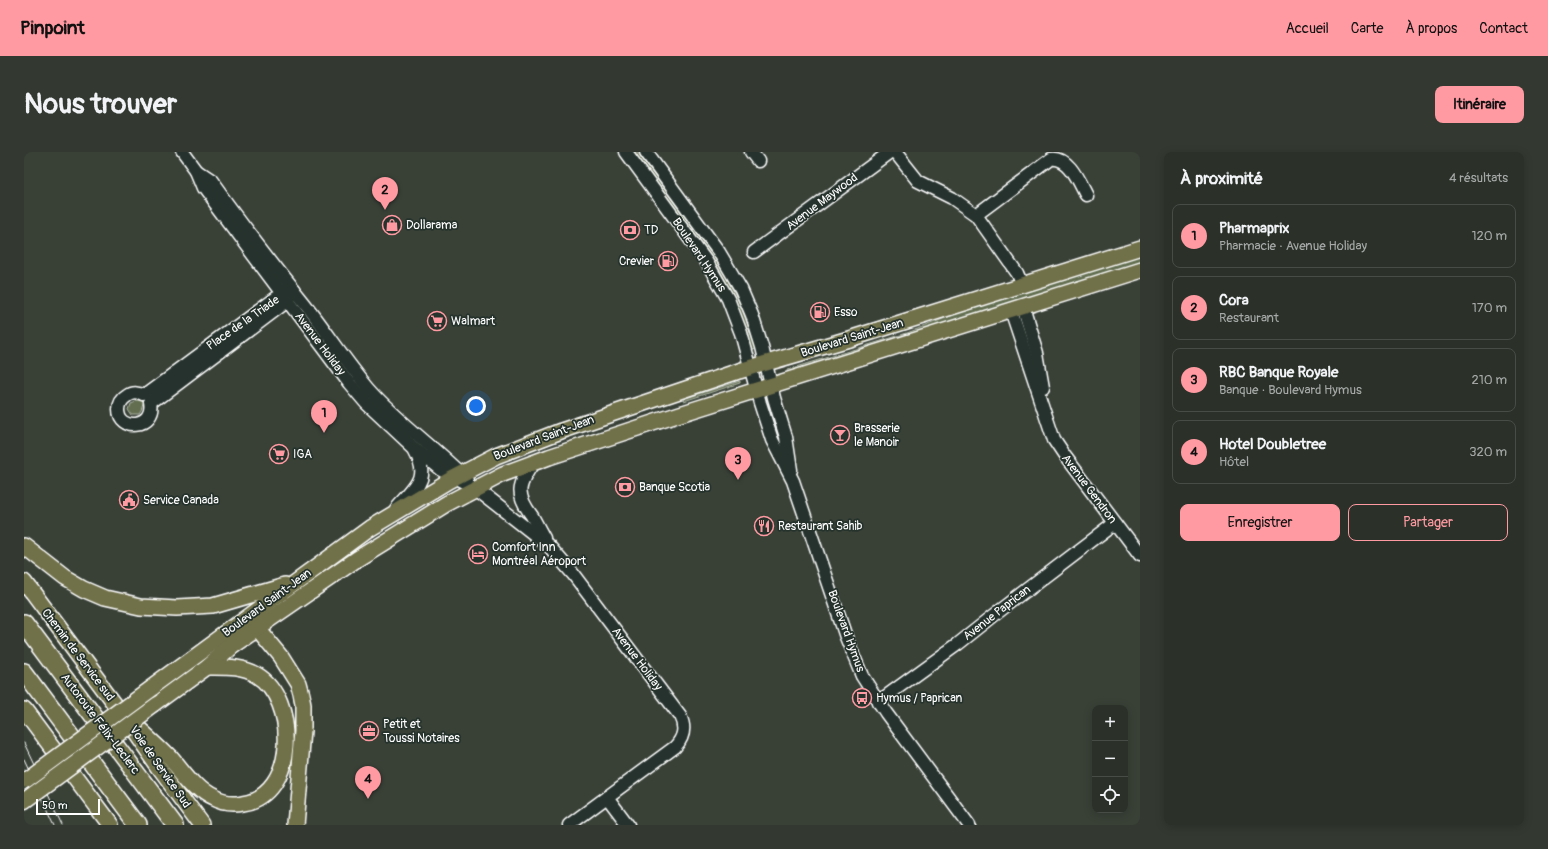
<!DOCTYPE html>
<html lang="fr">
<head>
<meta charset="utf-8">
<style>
	:root { --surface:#2b3129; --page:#333931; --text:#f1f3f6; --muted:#a6a9a8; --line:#474c46; --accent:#ff9aa2 }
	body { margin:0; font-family:Pangolin,sans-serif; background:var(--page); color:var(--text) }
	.controls { position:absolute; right:12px; bottom:12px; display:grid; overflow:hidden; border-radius:8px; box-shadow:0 2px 10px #0003 }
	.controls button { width:36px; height:36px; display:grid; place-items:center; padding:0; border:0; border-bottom:1px solid var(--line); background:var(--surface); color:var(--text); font:20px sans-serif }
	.scale { position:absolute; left:12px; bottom:10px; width:64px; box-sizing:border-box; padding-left:4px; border:2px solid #fff; border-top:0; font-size:11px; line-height:14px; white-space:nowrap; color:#fff; -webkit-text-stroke:3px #26332d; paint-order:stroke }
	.you { position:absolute; left:452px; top:254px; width:14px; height:14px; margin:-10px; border:3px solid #fff; border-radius:50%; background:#1a73e8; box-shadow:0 0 0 6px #1a73e833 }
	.badge { display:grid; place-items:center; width:26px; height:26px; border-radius:50%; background:var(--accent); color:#111; font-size:13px; font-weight:700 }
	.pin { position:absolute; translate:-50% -33px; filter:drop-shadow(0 1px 2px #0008) }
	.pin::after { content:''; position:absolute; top:21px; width:14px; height:12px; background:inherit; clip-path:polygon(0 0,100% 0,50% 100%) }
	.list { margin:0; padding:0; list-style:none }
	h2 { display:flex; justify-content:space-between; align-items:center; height:52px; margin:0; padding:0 16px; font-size:17px }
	h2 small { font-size:13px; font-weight:400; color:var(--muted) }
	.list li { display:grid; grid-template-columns:26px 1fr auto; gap:12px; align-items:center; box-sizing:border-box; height:64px; margin:0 8px 8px; padding:0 8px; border:1px solid var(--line); border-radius:8px }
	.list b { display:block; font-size:15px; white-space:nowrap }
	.list p { margin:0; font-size:13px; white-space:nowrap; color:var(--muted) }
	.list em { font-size:13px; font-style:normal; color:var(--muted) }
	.actions { display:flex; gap:8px; padding:12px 16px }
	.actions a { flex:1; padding:9px 0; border:1px solid var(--accent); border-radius:8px; text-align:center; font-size:14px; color:var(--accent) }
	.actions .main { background:var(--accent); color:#111 }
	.icon { flex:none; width:22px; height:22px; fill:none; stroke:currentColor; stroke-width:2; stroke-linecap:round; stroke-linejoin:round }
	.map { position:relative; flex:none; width:1116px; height:673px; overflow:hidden; border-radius:8px }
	header { display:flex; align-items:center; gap:24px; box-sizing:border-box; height:56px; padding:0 20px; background:var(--accent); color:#111 }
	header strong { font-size:19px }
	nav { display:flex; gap:22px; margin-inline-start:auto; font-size:14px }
	.intro { display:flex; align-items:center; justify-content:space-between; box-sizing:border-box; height:96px; padding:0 24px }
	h1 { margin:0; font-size:28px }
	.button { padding:10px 18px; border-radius:8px; background:var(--accent); color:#111; font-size:14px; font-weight:700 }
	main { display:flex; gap:24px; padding:0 24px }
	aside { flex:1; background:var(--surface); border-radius:8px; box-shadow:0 2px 10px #0003 }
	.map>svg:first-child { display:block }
</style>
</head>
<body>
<header>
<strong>Pinpoint</strong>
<nav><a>Accueil</a><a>Carte</a><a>À propos</a><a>Contact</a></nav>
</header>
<div class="intro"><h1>Nous trouver</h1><a class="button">Itinéraire</a></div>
<main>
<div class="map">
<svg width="1116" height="673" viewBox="0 0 1116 673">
	<rect width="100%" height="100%" fill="#394137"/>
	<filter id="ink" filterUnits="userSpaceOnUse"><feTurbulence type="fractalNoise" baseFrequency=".025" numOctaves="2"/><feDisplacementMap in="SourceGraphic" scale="8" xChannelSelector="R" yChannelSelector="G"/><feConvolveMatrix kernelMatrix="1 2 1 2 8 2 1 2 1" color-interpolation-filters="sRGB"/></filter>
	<g filter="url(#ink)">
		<g fill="#626e50" stroke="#b0b6a8">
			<path d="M610,0H613L696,113L717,154L732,197L729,198L714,154L696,118Z"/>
			<path d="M1116,104V110L764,221L763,218L883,181L937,160Z"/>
			<path d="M176,208L177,209L121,251L118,260L116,263H109L105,257L107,251L112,249L120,250Z"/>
			<path d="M716,229V231L660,249L659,247Z"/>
		</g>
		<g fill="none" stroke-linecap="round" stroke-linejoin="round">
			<defs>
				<g id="minor">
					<path d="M158,0L172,19L179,36L325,231L342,251L389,295L417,318L451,336L525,394L549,422L656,564C662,576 660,585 651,595L545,673"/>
					<path d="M602,0L682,109L704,147L717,181L736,251L748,288L769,329L822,485L838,524L862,561L945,673"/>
					<path d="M622,0L695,100L717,137L728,163L738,195L750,246L762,285L767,318"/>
					<path d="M727,0L734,9"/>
					<path d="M871,0L894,29L928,46L952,63L993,121L998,133"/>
					<path d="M172,19L187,29C217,71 249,112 281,152C303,180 322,210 345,237C375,271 412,296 443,328"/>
					<path d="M952,63L1027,7C1045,4 1055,30 1062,43"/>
					<path d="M730,100L866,0"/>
					<path d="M270,138L257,154L127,252C132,278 95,280 95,257C95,251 98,246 103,243C108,239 115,240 120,243L251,146Z"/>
					<path d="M999,155L1013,201L1019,235"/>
					<path d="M987,159L1030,288L1040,303L1116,404"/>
					<path d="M509,311C494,334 491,341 508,364C512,371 516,379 520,386"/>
					<path d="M372,357C390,336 407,327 391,298"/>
					<path d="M854,550L934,492L978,457L1091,371"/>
					<path d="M583,645L604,673"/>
				</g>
				<g id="major">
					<path d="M0,394L41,426L60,437L81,446L117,454L153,456L189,454L261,433"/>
					<path d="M0,430L94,556L135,615L178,673"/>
					<path d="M225,473L233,476L257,505L274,532L277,543L279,553V579L271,673"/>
					<path d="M127,536L346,376L424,329L472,304L537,279L715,219L825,187L1116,96"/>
					<path d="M131,553L183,515L207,494L333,407L422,352L479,322L525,305L656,262L1116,118"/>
					<path d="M0,558L86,673"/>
					<path d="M99,561C115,576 131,590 146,605C159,620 171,639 189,647C198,652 209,653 219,651C274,644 274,547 233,523C218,514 200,515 183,515"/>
					<path d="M0,649L11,641"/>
				</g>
				<g id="highway">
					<path d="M0,471L151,673"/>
					<path d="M0,520L114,673"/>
				</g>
			</defs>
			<use href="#minor" stroke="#fff" stroke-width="15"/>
			<use href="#major" stroke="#fff" stroke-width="18"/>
			<use href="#highway" stroke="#fff" stroke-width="20"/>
			<use href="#minor" stroke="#26332d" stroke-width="12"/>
			<use href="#major" stroke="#6f704a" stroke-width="15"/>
			<use href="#highway" stroke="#6f704a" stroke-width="17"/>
			<g stroke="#fff" stroke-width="1">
				<path d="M0,591L39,673"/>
				<path d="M0,607L31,673"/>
			</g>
			<defs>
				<g id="major-bridge">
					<path d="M2,628L127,536"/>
					<path d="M11,641L131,553"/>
				</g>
			</defs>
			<use href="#major-bridge" stroke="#fff" stroke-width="18" stroke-linecap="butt"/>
			<use href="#major-bridge" stroke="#6f704a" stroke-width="15"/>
		</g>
	</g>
	<defs>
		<symbol id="shop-ring" viewBox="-11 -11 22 22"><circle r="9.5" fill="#26332d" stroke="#ff9aa2" stroke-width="1.5"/><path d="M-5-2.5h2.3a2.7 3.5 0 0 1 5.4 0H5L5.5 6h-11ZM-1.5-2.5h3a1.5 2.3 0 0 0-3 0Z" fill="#ff9aa2"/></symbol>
		<symbol id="bank-ring" viewBox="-11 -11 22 22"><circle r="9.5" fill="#26332d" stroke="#ff9aa2" stroke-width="1.5"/><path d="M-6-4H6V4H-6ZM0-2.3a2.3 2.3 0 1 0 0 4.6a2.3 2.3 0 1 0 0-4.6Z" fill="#ff9aa2"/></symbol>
		<symbol id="fuel-ring" viewBox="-11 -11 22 22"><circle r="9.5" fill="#26332d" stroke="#ff9aa2" stroke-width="1.5"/><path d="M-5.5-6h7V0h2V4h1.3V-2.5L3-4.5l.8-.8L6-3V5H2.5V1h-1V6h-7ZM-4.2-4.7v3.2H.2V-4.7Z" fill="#ff9aa2"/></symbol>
		<symbol id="supermarket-ring" viewBox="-11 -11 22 22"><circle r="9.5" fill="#26332d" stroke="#ff9aa2" stroke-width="1.5"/><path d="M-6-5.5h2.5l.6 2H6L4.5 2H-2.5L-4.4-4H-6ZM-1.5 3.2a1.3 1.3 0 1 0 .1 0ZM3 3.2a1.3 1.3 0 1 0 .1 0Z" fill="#ff9aa2"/></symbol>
		<symbol id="bar-ring" viewBox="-11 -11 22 22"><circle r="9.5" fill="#26332d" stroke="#ff9aa2" stroke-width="1.5"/><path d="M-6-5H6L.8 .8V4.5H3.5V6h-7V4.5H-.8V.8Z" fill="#ff9aa2"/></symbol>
		<symbol id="civic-ring" viewBox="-11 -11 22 22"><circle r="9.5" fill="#26332d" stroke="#ff9aa2" stroke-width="1.5"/><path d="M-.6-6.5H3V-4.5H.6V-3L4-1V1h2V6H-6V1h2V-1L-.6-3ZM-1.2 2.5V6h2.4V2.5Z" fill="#ff9aa2"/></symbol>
		<symbol id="restaurant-ring" viewBox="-11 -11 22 22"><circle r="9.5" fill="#26332d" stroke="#ff9aa2" stroke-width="1.5"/><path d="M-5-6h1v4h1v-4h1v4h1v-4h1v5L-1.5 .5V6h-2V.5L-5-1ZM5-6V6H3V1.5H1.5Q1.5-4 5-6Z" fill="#ff9aa2"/></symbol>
		<symbol id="hotel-ring" viewBox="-11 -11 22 22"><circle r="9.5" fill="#26332d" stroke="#ff9aa2" stroke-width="1.5"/><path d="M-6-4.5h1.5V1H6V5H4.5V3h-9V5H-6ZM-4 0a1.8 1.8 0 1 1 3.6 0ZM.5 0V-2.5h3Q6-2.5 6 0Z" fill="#ff9aa2"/></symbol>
		<symbol id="bus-ring" viewBox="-11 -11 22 22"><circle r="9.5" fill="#26332d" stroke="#ff9aa2" stroke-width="1.5"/><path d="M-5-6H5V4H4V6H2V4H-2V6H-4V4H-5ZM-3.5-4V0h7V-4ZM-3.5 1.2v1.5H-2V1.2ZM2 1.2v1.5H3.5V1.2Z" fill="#ff9aa2"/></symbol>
		<symbol id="office-ring" viewBox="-11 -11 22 22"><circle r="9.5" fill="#26332d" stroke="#ff9aa2" stroke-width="1.5"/><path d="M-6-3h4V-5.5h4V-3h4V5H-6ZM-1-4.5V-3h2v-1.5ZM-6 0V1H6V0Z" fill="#ff9aa2"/></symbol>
	</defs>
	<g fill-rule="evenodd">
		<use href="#shop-ring" x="357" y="62" width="22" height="22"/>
		<use href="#bank-ring" x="595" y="67" width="22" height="22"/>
		<use href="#fuel-ring" x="633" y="98" width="22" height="22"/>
		<use href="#fuel-ring" x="785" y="149" width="22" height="22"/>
		<use href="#supermarket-ring" x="402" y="158" width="22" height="22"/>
		<use href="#bar-ring" x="805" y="272" width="22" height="22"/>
		<use href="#supermarket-ring" x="244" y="291" width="22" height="22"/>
		<use href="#bank-ring" x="590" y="324" width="22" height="22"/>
		<use href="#civic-ring" x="94" y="337" width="22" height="22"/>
		<use href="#restaurant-ring" x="729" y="363" width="22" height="22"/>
		<use href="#hotel-ring" x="443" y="391" width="22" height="22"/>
		<use href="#bus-ring" x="827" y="535" width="22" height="22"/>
		<use href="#office-ring" x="334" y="568" width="22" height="22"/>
	</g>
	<g text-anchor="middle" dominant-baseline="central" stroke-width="3.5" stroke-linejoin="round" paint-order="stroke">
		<g font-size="12" fill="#fff" stroke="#26332d">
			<text transform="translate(798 50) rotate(-37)">Avenue Maywood</text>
			<text transform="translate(675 103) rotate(56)">Boulevard Hymus</text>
			<text transform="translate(219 171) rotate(-35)">Place de la Triade</text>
			<text transform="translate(828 186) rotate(-17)">Boulevard Saint-Jean</text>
			<text transform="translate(296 192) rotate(53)">Avenue Holiday</text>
			<text transform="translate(520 286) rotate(-21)">Boulevard Saint-Jean</text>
			<text transform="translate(1065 337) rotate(53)">Avenue Gendron</text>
			<text transform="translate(243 451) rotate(-36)">Boulevard Saint-Jean</text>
			<text transform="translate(973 461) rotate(-38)">Avenue Paprican</text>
			<text transform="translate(822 479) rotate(70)">Boulevard Hymus</text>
			<text transform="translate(54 503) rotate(53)">Chemin de Service sud</text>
			<text transform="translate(613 507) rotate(53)">Avenue Holiday</text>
			<text transform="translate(76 572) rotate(53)">Autoroute Félix-Leclerc</text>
			<text transform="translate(136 615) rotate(55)">Voie de Service Sud</text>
		</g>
		<g font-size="12" fill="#fff" stroke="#26332d" text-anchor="start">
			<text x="382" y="73">Dollarama</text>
			<text x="620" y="78">TD</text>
			<text x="630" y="109" text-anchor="end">Crevier</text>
			<text x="810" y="160">Esso</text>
			<text x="427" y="169">Walmart</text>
			<text x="830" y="276">Brasserie<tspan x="830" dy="14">le Manoir</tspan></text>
			<text x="269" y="302">IGA</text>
			<text x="615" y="335">Banque Scotia</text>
			<text x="119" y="348">Service Canada</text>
			<text x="754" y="374">Restaurant Sahib</text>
			<text x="468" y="395">Comfort Inn<tspan x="468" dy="14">Montréal Aéroport</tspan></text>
			<text x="852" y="546">Hymus / Paprican</text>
			<text x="359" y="572">Petit et<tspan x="359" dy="14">Toussi Notaires</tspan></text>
		</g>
	</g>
</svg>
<div class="controls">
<button>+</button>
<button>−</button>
<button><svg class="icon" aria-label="locate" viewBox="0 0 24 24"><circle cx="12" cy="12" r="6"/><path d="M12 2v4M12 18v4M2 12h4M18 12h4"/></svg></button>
</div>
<div class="scale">50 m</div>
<div class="you"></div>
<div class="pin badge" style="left:300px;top:281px">1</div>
<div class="pin badge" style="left:361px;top:58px">2</div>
<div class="pin badge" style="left:714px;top:328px">3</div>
<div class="pin badge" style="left:344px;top:647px">4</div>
</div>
<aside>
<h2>À proximité<small>4 résultats</small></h2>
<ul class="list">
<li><span class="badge">1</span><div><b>Pharmaprix</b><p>Pharmacie · Avenue Holiday</p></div><em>120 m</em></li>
<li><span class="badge">2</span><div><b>Cora</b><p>Restaurant</p></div><em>170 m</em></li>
<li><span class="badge">3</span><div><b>RBC Banque Royale</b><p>Banque · Boulevard Hymus</p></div><em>210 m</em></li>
<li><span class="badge">4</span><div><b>Hotel Doubletree</b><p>Hôtel</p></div><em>320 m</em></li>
</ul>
<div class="actions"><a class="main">Enregistrer</a><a>Partager</a></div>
</aside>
</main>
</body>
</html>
